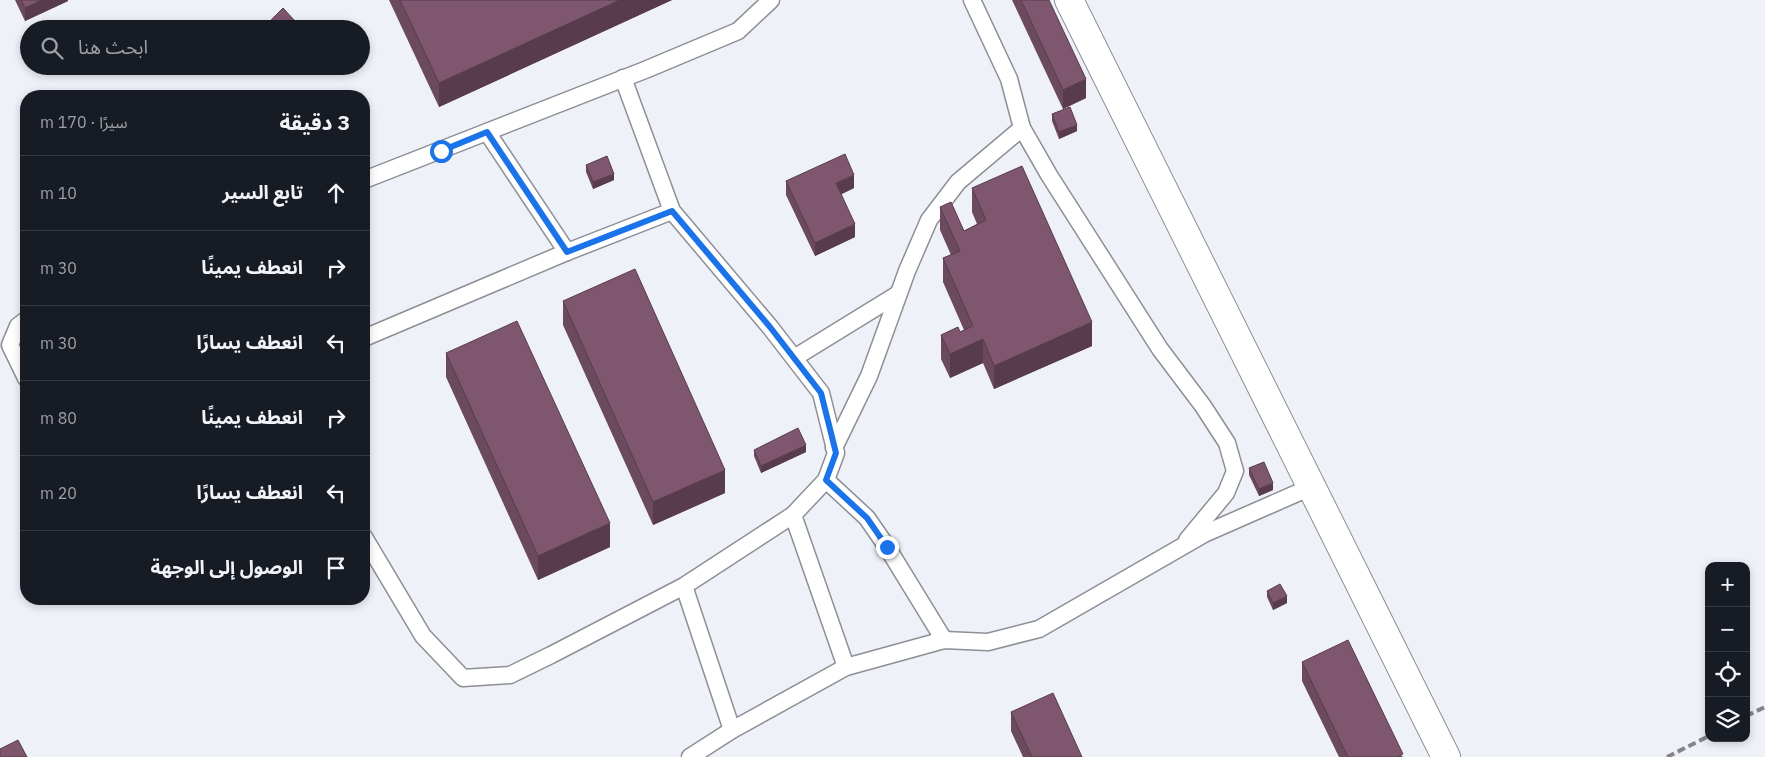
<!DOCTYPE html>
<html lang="ar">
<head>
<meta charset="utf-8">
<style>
	:root { --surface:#171b24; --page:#242831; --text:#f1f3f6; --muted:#9ea1a6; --line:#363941 }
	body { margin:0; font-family:"IBM Plex Sans","Noto Sans Arabic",sans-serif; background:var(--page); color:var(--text); direction:rtl }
	.controls { position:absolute; right:15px; bottom:15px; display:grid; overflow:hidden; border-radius:10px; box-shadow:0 2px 8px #0003 }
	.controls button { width:45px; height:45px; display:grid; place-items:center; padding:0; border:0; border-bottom:1px solid var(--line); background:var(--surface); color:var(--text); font:25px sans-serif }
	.stop { position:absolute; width:15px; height:15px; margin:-11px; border:4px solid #1a73e8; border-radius:50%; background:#fff }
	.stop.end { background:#1a73e8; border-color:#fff; box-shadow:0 1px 5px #0008 }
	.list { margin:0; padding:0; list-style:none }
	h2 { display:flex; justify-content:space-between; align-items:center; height:65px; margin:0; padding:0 20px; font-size:21px }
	h2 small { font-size:16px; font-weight:400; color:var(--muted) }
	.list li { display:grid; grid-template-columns:32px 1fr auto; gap:15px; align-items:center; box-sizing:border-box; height:75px; padding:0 20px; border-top:1px solid var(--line) }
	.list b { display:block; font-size:19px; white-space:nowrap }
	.list em { font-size:16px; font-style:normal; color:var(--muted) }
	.icon { flex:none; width:28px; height:28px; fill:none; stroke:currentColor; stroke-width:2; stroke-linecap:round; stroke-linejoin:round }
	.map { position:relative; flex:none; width:1765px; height:757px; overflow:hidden; direction:ltr }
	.search { position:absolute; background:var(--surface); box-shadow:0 2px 8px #0003; left:20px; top:20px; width:350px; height:55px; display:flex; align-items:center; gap:12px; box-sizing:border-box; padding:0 18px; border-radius:28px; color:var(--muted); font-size:19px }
	.panel { position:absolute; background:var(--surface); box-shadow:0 2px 8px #0003; left:20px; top:90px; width:350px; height:515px; border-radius:20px; direction:rtl }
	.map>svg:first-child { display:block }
</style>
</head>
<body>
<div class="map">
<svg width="1765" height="757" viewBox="0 0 1765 757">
	<rect width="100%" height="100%" fill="#eff1f8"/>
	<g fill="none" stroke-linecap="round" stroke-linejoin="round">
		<defs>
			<g id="lane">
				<path d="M972,0L1009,79L1022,128L1049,175L1160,349L1203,406L1227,443L1235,471L1226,493L1187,540"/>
				<path d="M487,132L567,252"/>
				<path d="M364,180L645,70L738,31L771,0"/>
				<path d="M26,320L18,326L10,345L26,378"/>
				<path d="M364,338L567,252L672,211"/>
				<path d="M794,358L898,294"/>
				<path d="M834,448L869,376L907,271L929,220L958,182L1022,128"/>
				<path d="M826,480L867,518L887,547L944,640"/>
				<path d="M793,515L846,667"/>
				<path d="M364,537L423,636L463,678L510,675L551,655L684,586L793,515L826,480L836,453L821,393L770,327L672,211L623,78"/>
				<path d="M684,586L732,730"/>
				<path d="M690,757L732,730L846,667L944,640L988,642L1039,629L1204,534L1311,487"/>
			</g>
			<path id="street" d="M1069,0L1446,757"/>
		</defs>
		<use href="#lane" stroke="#8e8f96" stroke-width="19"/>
		<use href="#street" stroke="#8e8f96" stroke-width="30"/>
		<use href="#lane" stroke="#fff" stroke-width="16"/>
		<use href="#street" stroke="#fff" stroke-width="28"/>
		<g stroke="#838388" stroke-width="4" stroke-dasharray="8 4" stroke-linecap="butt">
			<path d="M1746,716L1765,707"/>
			<path d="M1667,757L1709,736"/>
		</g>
	</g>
	<g fill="#6c4a5e">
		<path d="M15,0H68V1L25,21Z"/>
		<path d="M389,0H672L439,107Z"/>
		<path d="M1012,0H1049L1086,98L1063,109Z"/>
		<path d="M1052,114L1077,131L1059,139L1052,121Z"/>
		<path d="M586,165L614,180L593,189L586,172Z"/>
		<path d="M786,181L854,188L841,194L855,237L815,256L786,195Z"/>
		<path d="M972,188L1092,346L994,389L983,363L950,378L941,359V335L960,332L964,330L943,282V258L951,255L940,230V207L964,231L977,224L972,212Z"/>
		<path d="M563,301L725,493L653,525L563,325Z"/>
		<path d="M446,353L610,547L538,580L446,377Z"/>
		<path d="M754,450L806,452L761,473L754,456Z"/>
		<path d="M1249,468L1273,490L1259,496L1249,475Z"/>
		<path d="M1267,591L1287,603L1273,610L1267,597Z"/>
		<path d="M1302,662L1403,757H1339L1302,681Z"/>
		<path d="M1011,712L1082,757H1023L1011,731Z"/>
	</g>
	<g fill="#583c4c">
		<path d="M42,0H68V1L25,21V8Z"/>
		<path d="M620,0H672L439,107V83Z"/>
		<path d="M1086,79V98L1063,109V90Z"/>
		<path d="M1077,125V131L1059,139V132Z"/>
		<path d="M614,174V180L593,189V182Z"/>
		<path d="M854,175V188L836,197V183Z"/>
		<path d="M855,224V237L815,256V243Z"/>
		<path d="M1092,322V346L994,389V366Z"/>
		<path d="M983,339V363L950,378V354Z"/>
		<path d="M806,445V452L761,473V466Z"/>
		<path d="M725,470V493L653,525V502Z"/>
		<path d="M1273,483V490L1259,496V489Z"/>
		<path d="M610,523V547L538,580V556Z"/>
		<path d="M1287,596V603L1273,610V603Z"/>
	</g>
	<g fill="#7e566d" stroke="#583c4c">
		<path d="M21,0H42L25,8Z"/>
		<path d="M400,0H620L439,83Z"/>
		<path d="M1021,0H1049L1086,79L1063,90Z"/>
		<path d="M283,8L294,20L306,29H287L289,26L286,29H262Z"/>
		<path d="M1070,107L1077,125L1059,132L1052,114Z"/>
		<path d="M845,154L854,175L836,183L855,224L815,243L786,181Z"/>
		<path d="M607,156L614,174L593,182L586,165Z"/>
		<path d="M1022,166L1092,322L994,366L983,339L950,354L941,335L958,327L960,332L973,326L943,258L960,251L940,207L951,202L964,231L986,220L972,188Z"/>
		<path d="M635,269L725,470L653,502L563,301Z"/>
		<path d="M517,321L610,523L538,556L446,353Z"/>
		<path d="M798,428L806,445L761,466L754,450Z"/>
		<path d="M1264,462L1273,483L1259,489L1249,468Z"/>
		<path d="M1280,584L1287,596L1273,603L1267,591Z"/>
		<path d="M1348,640L1403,754L1397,757H1348L1302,662Z"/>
		<path d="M1053,693L1082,757H1032L1011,712Z"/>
		<path d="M18,740L27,757H0V749Z"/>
	</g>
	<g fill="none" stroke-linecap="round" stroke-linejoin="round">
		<path stroke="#1a73e8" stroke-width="6" d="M441,151L487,132L567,252L672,211L770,327L821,393L836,453L826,480L867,518L887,547"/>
	</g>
</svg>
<div class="controls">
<button>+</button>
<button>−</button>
<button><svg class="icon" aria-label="locate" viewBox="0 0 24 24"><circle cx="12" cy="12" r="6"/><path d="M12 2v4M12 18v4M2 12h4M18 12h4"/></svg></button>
<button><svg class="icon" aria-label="layers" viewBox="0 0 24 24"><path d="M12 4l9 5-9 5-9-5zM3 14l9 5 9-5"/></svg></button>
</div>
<div class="stop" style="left:441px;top:151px"></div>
<div class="stop end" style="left:887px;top:547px"></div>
<div class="search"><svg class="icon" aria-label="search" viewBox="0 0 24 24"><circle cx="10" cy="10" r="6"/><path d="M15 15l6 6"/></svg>ابحث هنا</div>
<section class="panel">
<h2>3 دقيقة<small>سيرًا · 170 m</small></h2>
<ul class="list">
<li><svg class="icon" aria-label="ahead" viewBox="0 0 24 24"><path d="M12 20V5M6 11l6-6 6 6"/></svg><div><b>تابع السير</b></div><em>10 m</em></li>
<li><svg class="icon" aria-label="right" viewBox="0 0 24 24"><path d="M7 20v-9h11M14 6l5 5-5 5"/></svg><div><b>انعطف يمينًا</b></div><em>30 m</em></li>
<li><svg class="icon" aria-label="left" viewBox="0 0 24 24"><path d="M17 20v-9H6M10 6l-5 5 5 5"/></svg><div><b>انعطف يسارًا</b></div><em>30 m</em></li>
<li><svg class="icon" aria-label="right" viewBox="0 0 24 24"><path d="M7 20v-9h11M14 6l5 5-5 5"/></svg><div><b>انعطف يمينًا</b></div><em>80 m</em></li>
<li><svg class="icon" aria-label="left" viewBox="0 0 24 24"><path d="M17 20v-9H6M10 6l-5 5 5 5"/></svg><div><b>انعطف يسارًا</b></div><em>20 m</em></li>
<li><svg class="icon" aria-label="arrive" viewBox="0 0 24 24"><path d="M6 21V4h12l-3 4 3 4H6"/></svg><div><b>الوصول إلى الوجهة</b></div></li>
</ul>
</section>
</div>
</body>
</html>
